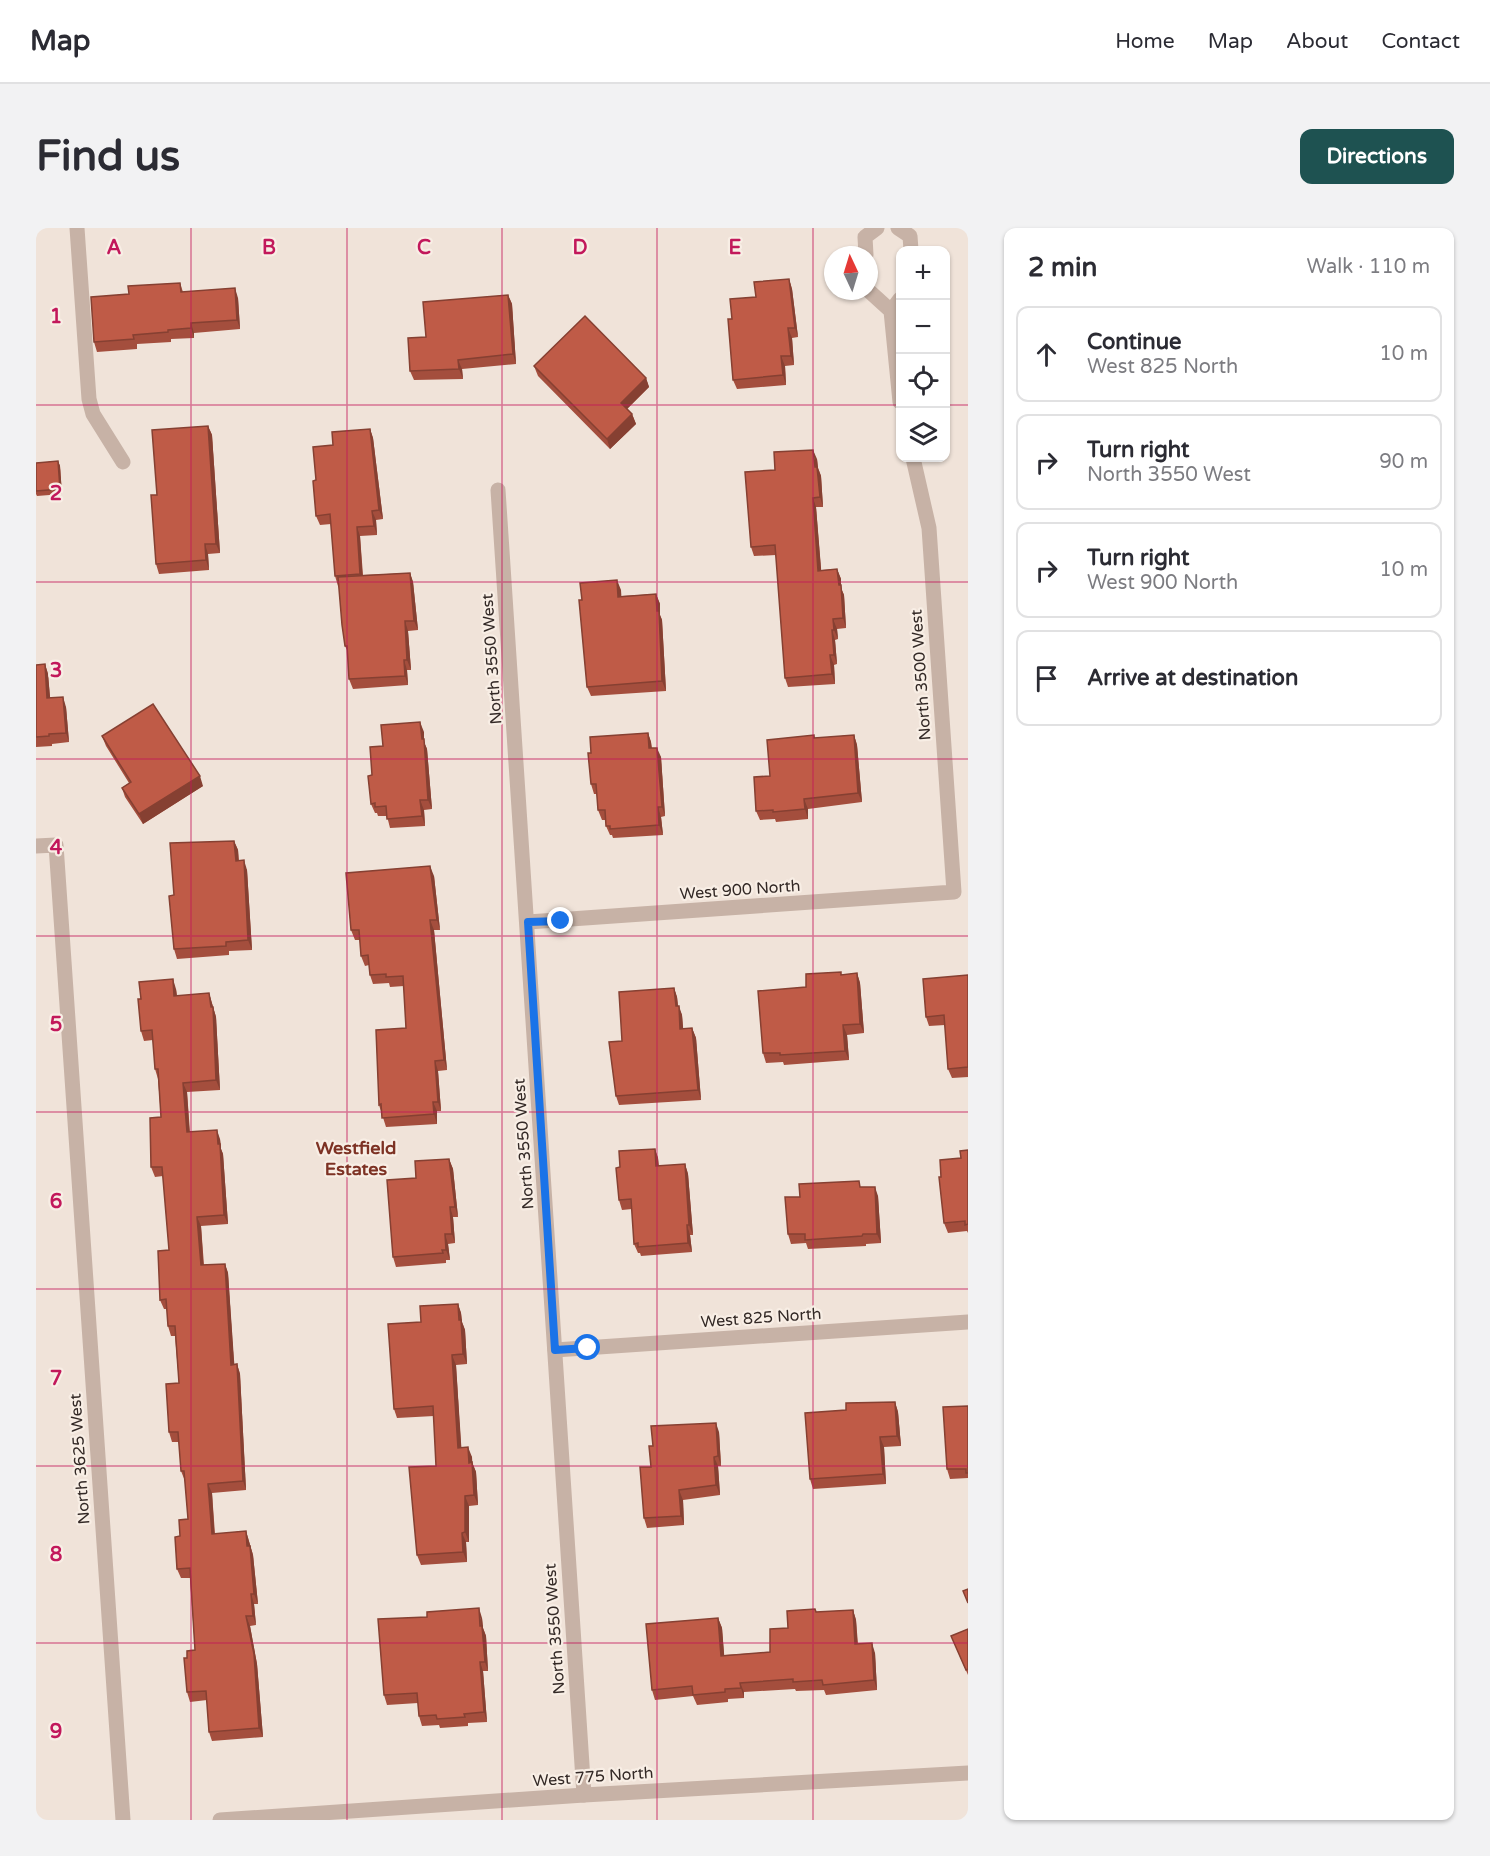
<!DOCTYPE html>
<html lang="en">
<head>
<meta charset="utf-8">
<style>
	:root { --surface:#fff; --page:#f2f2f3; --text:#2b2b33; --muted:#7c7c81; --line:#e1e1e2; --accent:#1e5251 }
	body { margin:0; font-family:"Varela Round",sans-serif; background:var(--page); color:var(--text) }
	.controls { position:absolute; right:18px; top:18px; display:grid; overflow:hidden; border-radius:12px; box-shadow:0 2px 4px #0004 }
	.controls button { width:54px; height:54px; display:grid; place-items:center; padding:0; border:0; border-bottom:2px solid var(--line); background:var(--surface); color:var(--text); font:30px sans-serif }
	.compass { position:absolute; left:788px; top:18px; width:54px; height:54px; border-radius:50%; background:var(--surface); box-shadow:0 2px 4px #0004; rotate:356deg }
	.stop { position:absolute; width:18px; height:18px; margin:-14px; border:4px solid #1a73e8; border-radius:50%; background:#fff }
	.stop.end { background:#1a73e8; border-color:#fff; box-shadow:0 2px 6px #0008 }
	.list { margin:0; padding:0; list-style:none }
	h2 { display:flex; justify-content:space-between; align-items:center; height:78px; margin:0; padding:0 24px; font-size:26px }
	h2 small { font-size:20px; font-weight:400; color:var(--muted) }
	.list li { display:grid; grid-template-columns:39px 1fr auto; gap:18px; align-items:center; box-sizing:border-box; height:96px; margin:0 12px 12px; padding:0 12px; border:2px solid var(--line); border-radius:12px }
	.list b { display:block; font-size:22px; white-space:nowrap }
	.list p { margin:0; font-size:20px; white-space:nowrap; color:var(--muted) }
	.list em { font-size:20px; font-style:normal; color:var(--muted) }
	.icon { flex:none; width:33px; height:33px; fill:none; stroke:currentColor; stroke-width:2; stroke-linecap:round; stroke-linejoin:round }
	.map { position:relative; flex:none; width:932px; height:1592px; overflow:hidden; border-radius:12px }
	header { display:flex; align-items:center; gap:36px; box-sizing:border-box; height:84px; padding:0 30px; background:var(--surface); border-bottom:2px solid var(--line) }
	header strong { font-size:28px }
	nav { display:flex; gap:33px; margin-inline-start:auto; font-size:21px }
	.intro { display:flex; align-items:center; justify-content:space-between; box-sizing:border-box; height:144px; padding:0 36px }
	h1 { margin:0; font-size:42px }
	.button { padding:15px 27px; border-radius:12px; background:var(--accent); color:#fff; font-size:21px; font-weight:700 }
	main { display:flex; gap:36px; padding:0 36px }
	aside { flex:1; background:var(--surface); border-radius:12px; box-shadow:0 2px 4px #0004 }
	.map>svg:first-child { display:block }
</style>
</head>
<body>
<header>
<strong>Map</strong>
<nav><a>Home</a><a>Map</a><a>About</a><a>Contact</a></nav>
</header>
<div class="intro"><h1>Find us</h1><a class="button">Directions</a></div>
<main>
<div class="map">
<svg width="932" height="1592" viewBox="0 0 932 1592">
	<rect width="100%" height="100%" fill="#f0e3d9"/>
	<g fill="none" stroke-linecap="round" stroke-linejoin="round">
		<g stroke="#c7b2a6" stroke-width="15">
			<path d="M41,0L53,171L57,186L87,234"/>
			<path d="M862,0L874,8L875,22"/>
			<path d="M830,27L829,9L841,0"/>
			<path d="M833,63L855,83L864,174"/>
			<path d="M855,83L864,71"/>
			<path d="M462,262L548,1567"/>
			<path d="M0,618L20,617L87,1592"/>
			<path d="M492,694L918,664L893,300L877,230"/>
			<path d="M519,1122L932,1094"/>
			<path d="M184,1592L548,1567L932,1545"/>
		</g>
	</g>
	<g fill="#a44e3d">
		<path d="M753,51L756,61L762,109L756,110L758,137L749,138L750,157L701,161L697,152L696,91L720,69Z"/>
		<path d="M144,55L147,64L202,70L204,101L158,105V110L135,111V114L101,116V121L61,124L58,114L93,66Z"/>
		<path d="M472,67L476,76L480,136L426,141L427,151L378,152L374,143L390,109Z"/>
		<path d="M498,138L610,150L613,159L591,181L596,186L600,196L574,221L502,148Z"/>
		<path d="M172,198L176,207L184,325L172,326L173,342L123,346L120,336Z"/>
		<path d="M334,201L337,210L347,291L340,292L341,307L324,308L327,347L374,345L377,354L382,402L372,403L375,442H371L372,457L317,461L313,451L312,424L309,418L303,357L302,358L299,348L295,296L284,297L280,288V252L297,217Z"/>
		<path d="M781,231L782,240L785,248L787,279H780L785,342L801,341L805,351V360L808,367L810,400L801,401L802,411L799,412L801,436L798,437L799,456L752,459L749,450L740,327L718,328L715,319L739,242Z"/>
		<path d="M22,233L24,238L26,266L1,268L0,266V235Z"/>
		<path d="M585,362V368L620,366L624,376V387L626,392L630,463L555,468L551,459Z"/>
		<path d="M9,436L12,446L14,470L30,479L33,514L16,516V518L0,519V437Z"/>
		<path d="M388,504V514L391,521L396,581L388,582L389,598L354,600L351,588H342L341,585H339L335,576L336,547L347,518Z"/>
		<path d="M612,505L615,514L616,520L625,529L629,588L625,589L627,607L577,610L576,607H574L570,598V592H566L562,582L561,566H558L555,556V525Z"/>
		<path d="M778,507L779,510L818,507L821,517L826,574L772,581V591L740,594L739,591L724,592L720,583L734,548Z"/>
		<path d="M66,508L167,558L107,596L89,569L86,560L93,555L70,518Z"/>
		<path d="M198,613L202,622L203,633L211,642L216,722L193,723V727L141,731L138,721V667Z"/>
		<path d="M398,648L404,702H398L411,842L402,843L405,883H401V896L350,899L343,877L370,800L368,758L354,759L353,755L337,756L334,747L333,737L329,738L325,728L324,712H319L315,702Z"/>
		<path d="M821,745L824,755L828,805L811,807L813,832L748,837L747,834L730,835L727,825L770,759L806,747Z"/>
		<path d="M932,747V849L916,850L912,841L909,797L893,798L890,789Z"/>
		<path d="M638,760L641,769L642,778L646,787L647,801L656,800L660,810L665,872L583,877L580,868L586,813Z"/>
		<path d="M140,761L141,768L173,765L180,789L184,862L151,864L154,904L184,911L185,921L187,926L192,996L165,998L168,1037L189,1036L192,1045L198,1137L201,1136L204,1146L210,1262L176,1265L179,1306L210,1303L217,1327L222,1376H218L220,1397L214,1398L221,1436L227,1509L176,1513L173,1504L171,1472L154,1474L151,1464V1430L159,1422L154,1350H145L141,1341L144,1308L152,1291L149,1253L145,1243L143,1214H136L133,1204L143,1155L139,1108H135L132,1098L131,1081H128L124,1072L133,1022L127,948L119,949L115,939L125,889L122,851L119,841L117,812L108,813L105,803V771Z"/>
		<path d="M619,921L622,930L623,938L649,936L652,946L657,1007H654L656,1024L605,1028L604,1025H602L598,1016L596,981L586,982L583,972Z"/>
		<path d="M932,922V1005L931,1003L912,1005L908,995L905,949Z"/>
		<path d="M413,931L417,941L422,989H417L419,1015L412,1016L414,1032H410V1035L360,1039L357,1029L380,950Z"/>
		<path d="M826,959L842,968L845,1015L830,1016V1018L772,1021L770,1015L755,1016L752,1006L764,969Z"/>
		<path d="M422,1076L425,1085L426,1094L429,1102L431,1136L420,1137L425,1219L436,1229V1234L440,1244L442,1277L433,1278V1314H430L431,1334L385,1337L381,1327L400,1238L398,1188L361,1190L358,1181L385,1094Z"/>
		<path d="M859,1174L862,1184L865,1218L848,1219L850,1256L777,1261L774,1251L810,1182Z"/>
		<path d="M932,1178V1250L914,1251L911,1241Z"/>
		<path d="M683,1204L685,1238H682L684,1267L647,1272L648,1297L611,1300L608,1290L617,1218Z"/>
		<path d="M817,1382L820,1392L822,1416L839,1425L841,1462L790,1467L788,1462L760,1463L759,1461L708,1464V1470L692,1471V1474L661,1477L657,1468L619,1472L616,1462L682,1390L686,1400L688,1427L734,1424L752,1400L780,1384Z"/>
		<path d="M446,1390L447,1400L450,1408L452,1443H447L451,1494L432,1495V1498L404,1500L403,1497L386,1498L383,1488L382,1475L351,1477L348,1467Z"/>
		<path d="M932,1401V1447L915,1408Z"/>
	</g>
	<g fill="#864032">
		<path d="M753,51L756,61L762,109L759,100Z"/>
		<path d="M199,60L202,70L204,101L201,92Z"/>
		<path d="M472,67L476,76L480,136L477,126Z"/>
		<path d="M155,95L158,105V110L155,100Z"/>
		<path d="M752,100L756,110L758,137L755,128Z"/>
		<path d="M745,128L749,138L750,157L747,147Z"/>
		<path d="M422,132L426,141L427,151L423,141Z"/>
		<path d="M610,150L613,159L588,184L585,175Z"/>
		<path d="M596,186L600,196L574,221L571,211Z"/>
		<path d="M172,198L176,207L184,325L180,316Z"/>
		<path d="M334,201L337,210L347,291L343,282Z"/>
		<path d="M777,222L781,231L782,240L785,248L787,279L784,269Z"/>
		<path d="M22,233L24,238L26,266L24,261Z"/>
		<path d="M777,270L780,279L786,352L782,343Z"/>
		<path d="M336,283L340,292L341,307L338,298Z"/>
		<path d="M321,299L324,308L327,356L324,346Z"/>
		<path d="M169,316L172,326L173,342L170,332Z"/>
		<path d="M801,341L805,351V360L808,367L810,400L807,390Z"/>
		<path d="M374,345L377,354L382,402L378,393Z"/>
		<path d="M581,352L585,362L586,378L582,369Z"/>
		<path d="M620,366L624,376V387L626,392L630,463L626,453Z"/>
		<path d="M797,391L801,401L802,411L798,402Z"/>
		<path d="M369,393L372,403L375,442L371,432Z"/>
		<path d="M796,402L799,412L801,436L798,427Z"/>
		<path d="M794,427L798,437L799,456L796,446Z"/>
		<path d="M368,432L371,442L372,457L369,448Z"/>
		<path d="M9,436L12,446L15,480L11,470Z"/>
		<path d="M27,469L30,479L33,514L30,505Z"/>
		<path d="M384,494L388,504V514L391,521L396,581L392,572Z"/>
		<path d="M612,505L615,514L616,530L613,520Z"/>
		<path d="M818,507L821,517L826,574L822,565Z"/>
		<path d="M621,520L625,529L629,588L626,579Z"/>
		<path d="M164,548L167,558L107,596L103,586Z"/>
		<path d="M768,571L772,581V591L769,581Z"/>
		<path d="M384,572L388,582L389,598L386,588Z"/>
		<path d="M622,579L625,589L627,607L623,597Z"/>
		<path d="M198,613L202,622L203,643L200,633Z"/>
		<path d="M208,632L211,642L216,722L212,712Z"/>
		<path d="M394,638L398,648L404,702L401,692Z"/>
		<path d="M394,692L398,702L411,842L408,832Z"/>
		<path d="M821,745L824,755L828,805L824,796Z"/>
		<path d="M137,751L140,761L142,778L138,768Z"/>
		<path d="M638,760L641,769L643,787L640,778Z"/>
		<path d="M173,765L180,789L184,862L180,852Z"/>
		<path d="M643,778L646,787L648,810L644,801Z"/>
		<path d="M807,797L811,807L813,832L809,823Z"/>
		<path d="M656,800L660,810L665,872L662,862Z"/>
		<path d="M399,833L402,843L405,883L402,874Z"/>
		<path d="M147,855L151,864L154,913L151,904Z"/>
		<path d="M397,874L401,883V896L398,886Z"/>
		<path d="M181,902L184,911L185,921L187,926L192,996L188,987Z"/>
		<path d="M619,921L622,930L623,948L620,938Z"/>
		<path d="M413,931L417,941L422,989L419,979Z"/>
		<path d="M649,936L652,946L657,1007L653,997Z"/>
		<path d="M839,959L842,968L845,1015L841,1006Z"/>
		<path d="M414,979L417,989L419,1015L416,1006Z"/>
		<path d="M161,989L165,998L168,1047L165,1037Z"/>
		<path d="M651,997L654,1007L656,1024L652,1015Z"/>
		<path d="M409,1006L412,1016L414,1032L410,1022Z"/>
		<path d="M189,1036L192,1045L199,1146L195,1137Z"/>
		<path d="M422,1076L425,1085L426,1094L429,1102L431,1136L427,1126Z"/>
		<path d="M416,1127L420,1137L426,1229L422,1220Z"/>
		<path d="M201,1136L204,1146L210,1262L207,1253Z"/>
		<path d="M859,1174L862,1184L865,1218L861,1208Z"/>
		<path d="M680,1195L683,1204L685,1238L682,1228Z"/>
		<path d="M844,1209L848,1219L850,1256L847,1246Z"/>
		<path d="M432,1219L436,1229L437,1244L433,1235Z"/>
		<path d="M678,1229L682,1238L684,1267L680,1257Z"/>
		<path d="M436,1234L440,1244L442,1277L438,1267Z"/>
		<path d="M172,1256L176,1265L179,1316L176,1306Z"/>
		<path d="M643,1262L647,1272L648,1297L645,1288Z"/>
		<path d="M429,1268L433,1278V1314L429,1304Z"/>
		<path d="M210,1303L217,1327L222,1376L218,1366L211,1318Z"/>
		<path d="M426,1305L430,1314L431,1334L427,1324Z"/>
		<path d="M215,1366L218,1376L220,1397L217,1388Z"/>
		<path d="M443,1380L446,1390L447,1400L450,1408L452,1443L449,1434Z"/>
		<path d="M817,1382L820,1392L822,1426L819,1416Z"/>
		<path d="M210,1388L214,1398L221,1436L227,1509L223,1500Z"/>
		<path d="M682,1390L686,1400L689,1437L685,1428Z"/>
		<path d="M836,1415L839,1425L841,1462L838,1452Z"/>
		<path d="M444,1434L447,1443L451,1494L448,1484Z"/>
		<path d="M704,1455L708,1464V1470L705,1460Z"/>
	</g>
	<g fill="#bf5b47" stroke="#864032" stroke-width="1.5">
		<path d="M753,51L759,100H752L755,128H745L747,147L697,152L692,91H696L694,71L720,69L718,54Z"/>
		<path d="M144,55L145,64L199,60L201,92L155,95V100L132,102V104L97,107L98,111L58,114L55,69L93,66L92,58Z"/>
		<path d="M472,67L477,126L422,132L423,141L374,143L372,110L390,109L387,74Z"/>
		<path d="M549,88L610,150L585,175L596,186L571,211L498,138Z"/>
		<path d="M172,198L180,316H169L170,332L120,336L115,267H121L116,202Z"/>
		<path d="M334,201L343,282L336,283L338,298L321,299L324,346L299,348L294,286L280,288L277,253L280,252L277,219L297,217L296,204Z"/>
		<path d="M777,222L779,239H781L784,269L777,270L782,343L801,341L803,357H805L807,390L797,391L798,402H796L798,427H794L796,446L749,450L739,317L715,319L709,244L739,242L738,224Z"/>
		<path d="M22,233L24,261L0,263V235Z"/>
		<path d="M374,345L378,393H369L371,432H368L369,448L313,451L311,418H309L306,397L302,349Z"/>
		<path d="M581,352L582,369L620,366L621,383H623L626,453L551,459L543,372H546L544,355Z"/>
		<path d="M9,436L11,470L27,469L30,505L13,506V508L0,509V437Z"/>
		<path d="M117,476L164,548L103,586L86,560L95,554L66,508Z"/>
		<path d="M384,494L386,511H388L392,572H384L386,588L351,591L350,578L339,579V575L335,576L332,548L336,547L334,519L347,518L345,497Z"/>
		<path d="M612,505L613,520H621L626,579H622L623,597L574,601V598H570L569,582H562L560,556H555L552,525H555L554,509Z"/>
		<path d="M778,507V510L818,507L822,565L768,571L769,581L737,584V582L720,583L718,549L734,548L731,512Z"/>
		<path d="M198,613L200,633L208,632L212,712L190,714V718L138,721L133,668L138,667L134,615Z"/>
		<path d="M394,638L401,692H394L408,832L399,833L402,874H397L398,886L346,890L345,876L343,877L340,802L370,800L367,748L350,749V746L334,747L332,727L325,728L323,702H315L310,645Z"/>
		<path d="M805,744V747L821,745L824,796L807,797L809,823L744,827V825H727L722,763L770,759V746Z"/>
		<path d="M932,747V839L912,841L908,787L890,789L887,751Z"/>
		<path d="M137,751L138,768L173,765L175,779H177L180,852L147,855L151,904L181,902L182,916H184L188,987L161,989L165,1037L189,1036L195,1137L201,1136L207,1253L172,1256L176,1306L210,1303L211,1318H214L218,1366H215L217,1388H210L218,1426L223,1500L173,1504L170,1463L151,1464L148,1430H151V1423L159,1422L154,1340L141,1341L139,1309L144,1308L143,1292L152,1291L148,1243H145L142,1204H133L130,1156L143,1155L139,1098H132L130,1071L124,1072L122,1023L133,1022L126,939H115L114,890L125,889L122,841H119L116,802L105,803L102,771H105L103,754Z"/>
		<path d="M638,760L640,778H643L644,801L656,800L662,862L580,868L573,814L586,813L583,764Z"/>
		<path d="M619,921L620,938L649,936L653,997H651L652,1015L602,1019V1015L598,1016L595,971L583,972L580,940L584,939L583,923Z"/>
		<path d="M932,922V996L929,997V993L908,995L903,949H905L904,932L925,930L924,923Z"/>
		<path d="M413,931L419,979H414L416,1006H409L410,1022H406L407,1025L357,1029L351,952L380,950L379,933Z"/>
		<path d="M823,953L824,959H839L841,1006H827L826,1008L769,1012V1006H752L749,969H764L763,956Z"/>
		<path d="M422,1076L423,1092H425L427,1126L416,1127L422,1220L432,1219L433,1235L436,1234L438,1267L429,1268V1304L426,1305L427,1324L381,1327L373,1239L400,1238L397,1178L358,1181L352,1096L385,1094L384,1078Z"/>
		<path d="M859,1174L861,1208L844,1209L847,1246L774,1251L769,1185L810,1182V1175Z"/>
		<path d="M932,1178V1245H930V1241H911L907,1179Z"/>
		<path d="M680,1195L682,1228L678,1229L680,1257L643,1262L645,1288L608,1290L604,1239H615L613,1218H617L615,1198Z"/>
		<path d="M932,1361V1375L927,1363Z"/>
		<path d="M443,1380L444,1398H446L449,1434H444L448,1484L428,1486L429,1489L401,1491L400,1487L383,1488L381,1465L348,1467L342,1391L391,1389V1384Z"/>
		<path d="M779,1381L780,1384L817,1382L819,1416L836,1415L838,1452L787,1457L786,1452L757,1454V1451L704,1455L705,1460L689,1461V1464L657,1467L656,1458L616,1462L610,1396L682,1390L685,1428L734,1424V1401L752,1400L751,1383Z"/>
		<path d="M932,1401V1441L930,1442L915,1408Z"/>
	</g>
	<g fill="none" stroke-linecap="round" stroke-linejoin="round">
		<path stroke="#1a73e8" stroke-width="8" d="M525,693L492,694L519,1122L552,1120"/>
	</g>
	<path fill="none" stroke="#c2185b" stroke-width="1.5" stroke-opacity="0.55" d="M155,0V1592M311,0V1592M466,0V1592M621,0V1592M777,0V1592M0,177H864M910,177H932M0,354H932M0,531H932M0,708H932M0,884H932M0,1061H932M0,1238H932M0,1415H932"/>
	<g text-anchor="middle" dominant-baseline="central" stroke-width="4.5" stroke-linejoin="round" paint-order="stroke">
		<g font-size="16" fill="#332926" stroke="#f8eee5">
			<text transform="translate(456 431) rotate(-94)">North 3550 West</text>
			<text transform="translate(885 447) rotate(-94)">North 3500 West</text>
			<text transform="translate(704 662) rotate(-4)">West 900 North</text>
			<text transform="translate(488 916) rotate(-94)">North 3550 West</text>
			<text transform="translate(725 1090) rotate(-4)">West 825 North</text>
			<text transform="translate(44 1231) rotate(-94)">North 3625 West</text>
			<text transform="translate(519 1401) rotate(-94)">North 3550 West</text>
			<text transform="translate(557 1549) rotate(-4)">West 775 North</text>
		</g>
		<g font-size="18" font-weight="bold" fill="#7d3224" stroke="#f8eee5">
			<text x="320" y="920">Westfield<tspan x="320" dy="21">Estates</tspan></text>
		</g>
	</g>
	<g font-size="20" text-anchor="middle" font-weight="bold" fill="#c2185b" stroke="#f8eee5" stroke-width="4.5" stroke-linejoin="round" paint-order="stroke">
		<text x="78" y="26">A</text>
		<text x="233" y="26">B</text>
		<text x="388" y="26">C</text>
		<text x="544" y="26">D</text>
		<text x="699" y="26">E</text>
		<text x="20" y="95">1</text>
		<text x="20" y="272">2</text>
		<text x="20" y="449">3</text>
		<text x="20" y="626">4</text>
		<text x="20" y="803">5</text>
		<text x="20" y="980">6</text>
		<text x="20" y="1157">7</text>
		<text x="20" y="1333">8</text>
		<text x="20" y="1510">9</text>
	</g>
</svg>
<div class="controls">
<button>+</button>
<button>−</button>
<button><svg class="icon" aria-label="locate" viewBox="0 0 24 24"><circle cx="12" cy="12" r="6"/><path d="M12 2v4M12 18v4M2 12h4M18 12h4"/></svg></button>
<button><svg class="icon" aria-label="layers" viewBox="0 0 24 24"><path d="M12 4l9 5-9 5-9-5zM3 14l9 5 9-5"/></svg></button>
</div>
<svg class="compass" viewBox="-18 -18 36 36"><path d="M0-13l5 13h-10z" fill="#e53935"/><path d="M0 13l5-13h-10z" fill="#7c7c81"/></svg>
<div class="stop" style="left:552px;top:1120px"></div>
<div class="stop end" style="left:525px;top:693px"></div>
</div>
<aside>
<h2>2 min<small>Walk · 110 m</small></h2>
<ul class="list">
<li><svg class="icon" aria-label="ahead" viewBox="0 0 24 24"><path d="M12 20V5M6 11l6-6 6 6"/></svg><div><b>Continue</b><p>West 825 North</p></div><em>10 m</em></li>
<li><svg class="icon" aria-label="right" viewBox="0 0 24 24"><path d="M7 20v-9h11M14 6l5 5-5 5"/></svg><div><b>Turn right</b><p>North 3550 West</p></div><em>90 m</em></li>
<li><svg class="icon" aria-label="right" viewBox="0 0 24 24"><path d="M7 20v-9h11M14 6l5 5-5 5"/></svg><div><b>Turn right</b><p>West 900 North</p></div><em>10 m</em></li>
<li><svg class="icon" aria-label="arrive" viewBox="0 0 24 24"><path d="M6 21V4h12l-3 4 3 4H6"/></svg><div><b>Arrive at destination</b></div></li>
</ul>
</aside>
</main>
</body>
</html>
